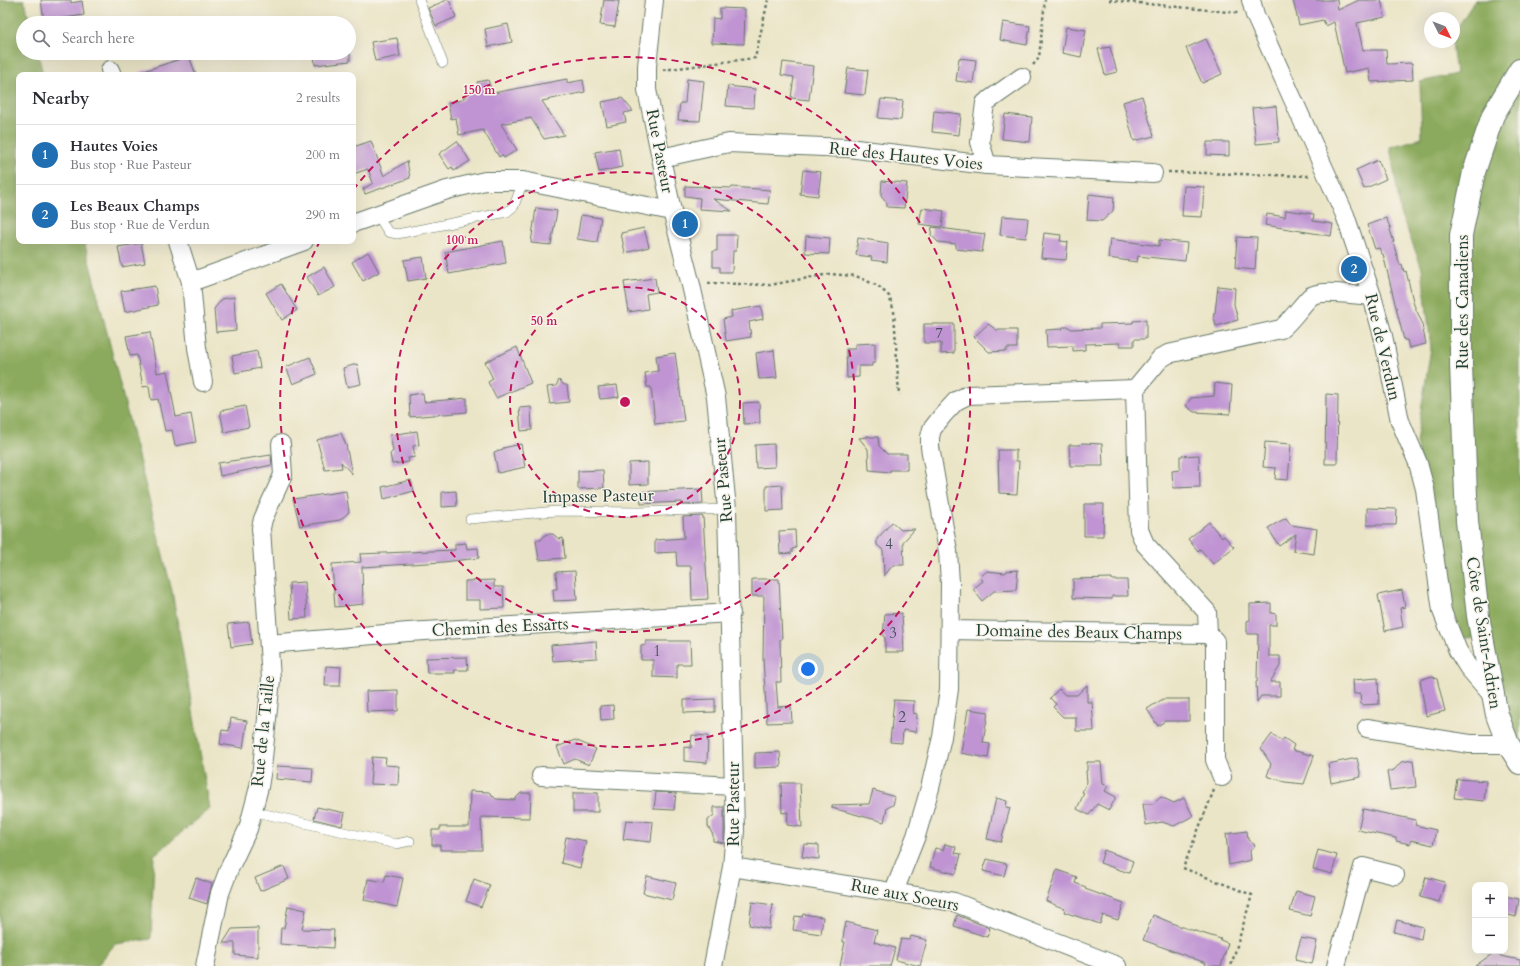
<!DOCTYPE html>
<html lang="en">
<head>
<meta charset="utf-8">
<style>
	:root { --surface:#fff; --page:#f2f2f3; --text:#2b2b33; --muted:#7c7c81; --line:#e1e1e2; --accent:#1f6fb2 }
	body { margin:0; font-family:Cardo,serif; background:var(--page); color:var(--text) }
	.controls { position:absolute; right:12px; bottom:12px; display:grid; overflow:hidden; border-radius:8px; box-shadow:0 4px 16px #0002 }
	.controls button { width:36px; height:36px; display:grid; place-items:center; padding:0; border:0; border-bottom:1px solid var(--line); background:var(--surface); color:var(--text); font:20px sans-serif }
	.compass { position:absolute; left:1424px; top:12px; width:36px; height:36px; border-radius:50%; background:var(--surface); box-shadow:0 4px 16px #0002; rotate:132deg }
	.you { position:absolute; left:808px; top:669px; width:14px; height:14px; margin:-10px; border:3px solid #fff; border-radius:50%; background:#1a73e8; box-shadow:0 0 0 6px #1a73e833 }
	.badge { display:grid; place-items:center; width:26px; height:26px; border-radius:50%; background:var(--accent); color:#fff; font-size:13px; font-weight:700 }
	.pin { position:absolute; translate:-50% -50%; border:2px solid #fff; box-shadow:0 1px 4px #0006 }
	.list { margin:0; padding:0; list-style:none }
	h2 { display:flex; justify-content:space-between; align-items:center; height:52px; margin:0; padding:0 16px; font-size:17px }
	h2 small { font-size:13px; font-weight:400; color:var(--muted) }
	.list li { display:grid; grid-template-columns:26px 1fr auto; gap:12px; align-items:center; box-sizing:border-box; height:60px; padding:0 16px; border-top:1px solid var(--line) }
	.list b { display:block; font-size:15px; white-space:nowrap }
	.list p { margin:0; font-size:13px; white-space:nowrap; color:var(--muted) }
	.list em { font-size:13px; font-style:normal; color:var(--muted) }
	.icon { flex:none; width:22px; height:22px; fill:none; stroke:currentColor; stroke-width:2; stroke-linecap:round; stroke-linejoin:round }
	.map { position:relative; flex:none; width:1520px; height:966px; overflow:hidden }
	.search { position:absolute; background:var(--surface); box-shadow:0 4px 16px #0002; left:16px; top:16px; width:340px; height:44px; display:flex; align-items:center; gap:10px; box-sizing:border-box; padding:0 14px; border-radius:22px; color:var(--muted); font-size:15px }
	.panel { position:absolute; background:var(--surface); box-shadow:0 4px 16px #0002; left:16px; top:72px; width:340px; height:172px; border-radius:8px }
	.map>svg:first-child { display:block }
</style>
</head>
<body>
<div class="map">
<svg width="1520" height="966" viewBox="0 0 1520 966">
	<rect width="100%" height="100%" fill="#f7f3e8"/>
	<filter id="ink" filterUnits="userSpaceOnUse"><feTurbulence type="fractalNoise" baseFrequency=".025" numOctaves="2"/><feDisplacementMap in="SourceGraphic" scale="8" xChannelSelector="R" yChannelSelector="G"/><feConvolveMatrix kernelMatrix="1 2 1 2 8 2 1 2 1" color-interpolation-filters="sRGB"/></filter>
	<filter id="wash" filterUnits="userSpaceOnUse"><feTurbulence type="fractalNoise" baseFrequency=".012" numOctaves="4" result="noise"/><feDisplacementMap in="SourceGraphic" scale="16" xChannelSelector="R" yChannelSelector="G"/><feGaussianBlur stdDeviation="0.9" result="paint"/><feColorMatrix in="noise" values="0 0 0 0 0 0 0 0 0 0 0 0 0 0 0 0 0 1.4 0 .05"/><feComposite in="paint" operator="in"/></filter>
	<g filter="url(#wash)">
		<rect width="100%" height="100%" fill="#ebe5c7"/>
		<g fill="#8caa5d" stroke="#567448">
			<path d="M0,0H24L30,23H23V53H38L43,75H19V241H84L172,591L210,809L154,855L151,939L115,944L97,966H0Z"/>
			<path d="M1475,0H1520V743L1517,740L1504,702L1491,637L1462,638L1450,612L1416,442L1431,348L1422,268L1401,214L1390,147L1422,138L1420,82L1456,74L1452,42H1454V33Z"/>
		</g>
		<g id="blocks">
			<g fill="#c094d3">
				<path d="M41,0H71V3L82,1L84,15L44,21Z"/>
				<path d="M447,0H449L456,17L436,26L428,8Z"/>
				<path d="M604,0L619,1L615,27L600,25Z"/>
				<path d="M1293,0H1337L1338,10L1359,0H1381L1385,17L1357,23L1363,50H1386L1387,64L1412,63L1413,80L1371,82L1369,68L1345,73L1334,22L1326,26L1323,20L1299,25Z"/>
				<path d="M720,8L745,9L744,44L712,43L713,18L720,19Z"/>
				<path d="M1003,22L1030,26L1027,45L1000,40Z"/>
				<path d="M508,24L512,42L488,47L485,29Z"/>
				<path d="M1066,27L1086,30L1081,57L1062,53Z"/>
				<path d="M397,38L400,56L375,61L371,42Z"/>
				<path d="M1206,39L1222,74L1202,83L1186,48Z"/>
				<path d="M1110,47L1117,72L1105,75L1098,49Z"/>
				<path d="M314,53H350V61L315,65Z"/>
				<path d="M189,56L196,75H139L138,73Z"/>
				<path d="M959,58L976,60L973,83L956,81Z"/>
				<path d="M783,62L813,66L809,100L791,98L794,77L781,75Z"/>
				<path d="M848,68L868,70L865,95L844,93Z"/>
				<path d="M567,79V83L583,80L585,92L542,101L564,135L544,139L531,118L501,124L517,150L504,158L502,155L499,157L483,130L459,135L456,118L451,119L448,103L462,100L470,91L480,89L477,82L488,80L493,93Z"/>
				<path d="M687,79L704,81L700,121L678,120L680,103H685Z"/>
				<path d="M728,86L755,89L754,108L726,106Z"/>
				<path d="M1142,96L1154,136L1134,141L1123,102Z"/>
				<path d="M622,98L633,111L624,113L626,122L607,126L602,102Z"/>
				<path d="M881,99L903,101L901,120L878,118Z"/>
				<path d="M1276,106L1279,142L1256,144L1252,108Z"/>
				<path d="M934,111L961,114L959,135L932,132Z"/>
				<path d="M1005,114L1032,117L1030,142L1002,139Z"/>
				<path d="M371,141L384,176L407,161L410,178L365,194L363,189L373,183L368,169L353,174V147Z"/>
				<path d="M457,141L470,161L454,171L452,167L449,169L439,154Z"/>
				<path d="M1207,142H1229V156L1207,155Z"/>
				<path d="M619,148L622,167L599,172L595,152Z"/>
				<path d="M1378,160L1386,179L1364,189L1356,170Z"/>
				<path d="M803,170L821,172L818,196L800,194Z"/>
				<path d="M882,181L907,183L904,208L887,207V203L881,195Z"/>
				<path d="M685,186L732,188V187L770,190L768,204L713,199L732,211L699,209L700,198L685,196Z"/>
				<path d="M1184,186L1204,187L1202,217L1182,216Z"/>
				<path d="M1089,194L1114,197L1113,211L1102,221L1087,220Z"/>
				<path d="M536,208L557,211L551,245L531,243Z"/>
				<path d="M922,208L944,211L942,227L919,224Z"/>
				<path d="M1286,210L1314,214L1313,221L1333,224L1331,236L1265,225L1267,214L1285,217Z"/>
				<path d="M581,215L601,218L597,242L577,239Z"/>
				<path d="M1002,216L1028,218L1026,238L1000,235Z"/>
				<path d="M1386,218L1391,229L1390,230L1394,242L1393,243L1400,265L1402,264L1404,272L1406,271L1414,305L1421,320L1426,344L1409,348L1407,340H1404L1383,254H1382L1379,248L1375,249L1367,225Z"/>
				<path d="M932,227L985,234L982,252L956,249V244L938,242L931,235Z"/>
				<path d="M644,228L649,247L625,253L621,233Z"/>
				<path d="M1044,233L1061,235L1060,241L1068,242L1066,260L1041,258Z"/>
				<path d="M717,235H737L736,251H733L732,272H720V267H713V251H717Z"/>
				<path d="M806,236L830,238L829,254L805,253Z"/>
				<path d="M1237,237L1257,238L1255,270L1235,268Z"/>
				<path d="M858,238L888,243L887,262L871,260L872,257L856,255Z"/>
				<path d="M1110,239L1159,246V240L1187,243L1185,261L1138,256L1137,262L1108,258Z"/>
				<path d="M503,241L506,263L449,274L445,252Z"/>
				<path d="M141,243L145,263L122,267L118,247Z"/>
				<path d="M368,252L379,272L363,281L352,262Z"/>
				<path d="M423,257L426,278L408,281L404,260Z"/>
				<path d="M324,267L335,287L318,296L307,277Z"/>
				<path d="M655,278L657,292L646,294L648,309L629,312L624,282Z"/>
				<path d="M281,284L297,310L282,320L266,293Z"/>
				<path d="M155,286L158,305L125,312L121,291Z"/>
				<path d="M1218,286L1235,288L1234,304L1238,320L1216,326L1213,313H1215Z"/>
				<path d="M234,297L236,330L216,332L214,309L222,299Z"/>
				<path d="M761,306L763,319L749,322L751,337L726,341L723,319L732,317L731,311Z"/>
				<path d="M1146,320V339H1134V346H1120V343L1085,344V350L1073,351V346L1047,347L1046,330L1062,329L1063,327H1069L1071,329L1100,328V324L1133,323V321Z"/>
				<path d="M924,324H954V353L941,354V343H924Z"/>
				<path d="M988,324L997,330H1017V348H1007V351L989,352L974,337Z"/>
				<path d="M150,332L157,373L167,371L176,417L191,414L196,442L175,446L172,430L165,431L158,399L151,400L149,386L143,387L137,355L130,356L126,336Z"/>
				<path d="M875,343V363H872V366H859V377L847,378L846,349H855V344Z"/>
				<path d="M517,347L531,383L496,398L488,382L493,379L485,362Z"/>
				<path d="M774,350L777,378L759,379L756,353Z"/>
				<path d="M257,351L260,368L235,373L232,356Z"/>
				<path d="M675,353L684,421L655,424L651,387H647L645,373L658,371L656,356Z"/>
				<path d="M310,357L317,374L293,384L286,367Z"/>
				<path d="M357,364L361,384L347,387L343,368Z"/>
				<path d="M559,380L564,385H567L569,402L550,404L547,387L556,386Z"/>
				<path d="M1215,383L1232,385L1230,414L1194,412L1186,406L1191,398L1214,396Z"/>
				<path d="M617,385L619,397L600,399L598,387Z"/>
				<path d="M423,393L424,402L467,398V412L410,417L409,395Z"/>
				<path d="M1326,394L1338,395L1337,464H1325Z"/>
				<path d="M759,402L760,423L744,424L743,403Z"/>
				<path d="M245,406L249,427L224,432L220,411Z"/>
				<path d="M531,407L532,430L521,431L519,408Z"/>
				<path d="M417,431L419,445L413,446L415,457L408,458L409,462L392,464L390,454L393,451L390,435Z"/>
				<path d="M341,433L346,445L352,474L341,462L342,468L325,470L317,440Z"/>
				<path d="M868,435L870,437H878L879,446L887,454H907V470H890V472L869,470L868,449L859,438L868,437Z"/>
				<path d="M1265,442L1291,444L1288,480L1275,479L1276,468L1263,467Z"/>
				<path d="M1082,443L1102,444L1103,466H1070L1069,445H1080Z"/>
				<path d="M521,444L525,467L498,473L494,452L503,449V448Z"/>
				<path d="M774,444L775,467L756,468L755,445Z"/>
				<path d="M998,450H1016V461H1019L1017,494L999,493Z"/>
				<path d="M271,455L272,465L220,476L218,463Z"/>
				<path d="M1199,455L1200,487L1173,488L1172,471L1180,470V456Z"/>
				<path d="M648,462V484L629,485V463Z"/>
				<path d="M603,470L604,488L578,489V471Z"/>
				<path d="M411,480L414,491L384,499L382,487Z"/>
				<path d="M782,485L783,510L766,511V486Z"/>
				<path d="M702,489L703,504L682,505V502L641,504L640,492Z"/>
				<path d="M346,491L349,512L340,520L300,526L293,499Z"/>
				<path d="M456,491L457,506L442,507V492Z"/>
				<path d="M1084,504H1104L1103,536H1084Z"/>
				<path d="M1367,508L1397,509L1396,525H1367Z"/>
				<path d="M703,516L708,599L692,600L691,566H677L676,552L655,553V540L684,538L683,517Z"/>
				<path d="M1286,518L1291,525L1317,529L1314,554L1293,551L1296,534L1279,546L1268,528Z"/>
				<path d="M892,522L901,530L915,529L903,542L904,565H893L884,576L883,550L877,545V539Z"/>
				<path d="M1209,522L1222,538L1224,536L1234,547L1213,564L1200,549L1198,551L1188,539Z"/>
				<path d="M795,530L796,548L792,549V553L780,554L779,531Z"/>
				<path d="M546,534H553L559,539L563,538L565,558L539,560L536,540H541Z"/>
				<path d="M466,543L467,549L478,548L479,558L443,562L362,567L363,604L335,607L332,564L361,562L360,554L455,550V544Z"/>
				<path d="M1018,570L1016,590L994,591L982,601L973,589L983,581L980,577L987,571L1005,573L1007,571Z"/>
				<path d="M575,571L577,600L554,601L553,589H557L556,572Z"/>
				<path d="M1112,578V580H1127L1128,596H1112V599L1073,598V579Z"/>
				<path d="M752,579H779L782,639H780L781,682H776L778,707L791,706L792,722L767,723L763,658L764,596H752Z"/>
				<path d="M494,580V587H503L504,608L480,609V600H465V581Z"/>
				<path d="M305,582L307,618L291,619L289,583Z"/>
				<path d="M1402,590L1405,607L1400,608L1403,627L1385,631L1378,595Z"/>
				<path d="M1271,603V613L1276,614V625H1269V656H1280V666L1270,682H1280V696H1261L1257,702L1256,682H1257L1258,634H1247V621L1250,620V604Z"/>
				<path d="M902,613L904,652H885V638L883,636L885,614Z"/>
				<path d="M249,622L252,644L231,647L228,624Z"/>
				<path d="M596,641L597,658L553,661L551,645Z"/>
				<path d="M646,641H690L691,664H677V678L653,677V660H641V646L646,645Z"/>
				<path d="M467,657L468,670H454L455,673H427L426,658Z"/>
				<path d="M326,666L341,667L340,686H325Z"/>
				<path d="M1432,676L1437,679L1445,711L1426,716L1420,680Z"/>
				<path d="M1378,678L1379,704L1361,705L1360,693L1354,694L1353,680Z"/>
				<path d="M1087,685V702H1092L1094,731H1076V717H1063L1053,707L1056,704L1050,698L1059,689L1065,695H1077Z"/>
				<path d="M398,690V711L367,712L366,691Z"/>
				<path d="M715,699V712L684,713V700Z"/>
				<path d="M1163,699H1189V721H1165L1158,726L1147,709Z"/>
				<path d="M894,700L914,701L913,713L917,714L916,732L903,730L902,743L890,742Z"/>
				<path d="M613,705L614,719L601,720L600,706Z"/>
				<path d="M968,709L988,712L983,743L990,744L988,758L961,753Z"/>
				<path d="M231,718L247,721L243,748L220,744L222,730L229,731Z"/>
				<path d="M1272,734L1282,741L1284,738L1294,745L1292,750L1314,756L1304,784L1285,782L1267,776L1271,764L1261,749Z"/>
				<path d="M692,735L708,736L707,763L684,761V747L691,748Z"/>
				<path d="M575,740L596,749L589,765L575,759L564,764L557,747Z"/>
				<path d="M780,752L781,767L755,768V753Z"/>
				<path d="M372,757L386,758L385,765L399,766L398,785L370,784Z"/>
				<path d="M1357,758L1361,777L1331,783L1328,764Z"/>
				<path d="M1413,760L1416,787L1390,790L1387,772L1394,770L1401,762Z"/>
				<path d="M1087,762H1101L1103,784L1108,786L1105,791L1116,797L1109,810L1097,804L1089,815L1077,809L1084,793L1082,792L1087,782L1086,771H1087Z"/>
				<path d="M277,766L313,768L312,782L276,779Z"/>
				<path d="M1457,779L1486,781L1484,801L1454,798Z"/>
				<path d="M781,783H800L802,827L787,825L788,812L782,813Z"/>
				<path d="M873,790L895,797L893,805L887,808L884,822L832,808V805L869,804Z"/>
				<path d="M470,791L489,792L496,799L514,800L521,793H531L530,818L481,817L482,850H440V845H432V830H440V827H469Z"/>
				<path d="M656,792L676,793L674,810L654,809Z"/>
				<rect x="573" y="793" width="25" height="19"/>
				<path d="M1161,797L1174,803L1184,798L1193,816L1174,826L1162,822L1146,825L1143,804H1153Z"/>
				<path d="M996,798L1007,801L1006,807L1010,808L1001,842L987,839Z"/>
				<path d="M317,807L345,813L342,826L314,819Z"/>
				<path d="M714,807H724V843L713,841V835L708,826V820L714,815Z"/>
				<path d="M1363,809L1416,820L1415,825L1436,830L1433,845L1411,840L1410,844L1396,841V838L1358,830Z"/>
				<path d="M626,820L653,822L651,842L623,839Z"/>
				<path d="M1247,831L1248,840L1255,845L1250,851L1251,860L1229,865L1226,834Z"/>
				<path d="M566,837L586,841L580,868L561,863Z"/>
				<path d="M804,844L819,845V859L802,857Z"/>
				<path d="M945,844L956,847L955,853L961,854L956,874L930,867L935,848L943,850Z"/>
				<path d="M1104,850L1133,861L1129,873L1100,863Z"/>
				<path d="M1318,850L1337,855L1332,874L1313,869Z"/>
				<path d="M987,859L1007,864L1004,876L983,871Z"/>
				<path d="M284,866L289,879L260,891L255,878Z"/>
				<path d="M1057,870L1077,877L1075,883L1086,887L1085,889L1124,903L1118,920L1103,915L1100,924L1064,912L1065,909L1046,901Z"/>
				<path d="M386,875L403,878L397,907L364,900L368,879L384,882Z"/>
				<path d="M647,876L676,883L672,900L643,893Z"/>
				<path d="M1426,877L1445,882L1439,902L1420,897Z"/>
				<path d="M196,878L212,884L207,904L189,898Z"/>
				<path d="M474,879L490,885L481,907L466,901Z"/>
				<path d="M1296,891L1315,896L1310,916L1290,911Z"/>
				<path d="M1505,896L1519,899L1516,917L1505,914Z"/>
				<path d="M752,902L773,905L769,929L749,925Z"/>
				<path d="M288,906L306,910L302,929L334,930L333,948L280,944L281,928H284Z"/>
				<path d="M803,914L823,917L821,934L793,930L795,916L802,917Z"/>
				<path d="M957,915L990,928L987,937L954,926Z"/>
				<path d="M1153,915L1179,926L1221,939L1220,940L1228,943L1221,966H1205L1206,963L1143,940Z"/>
				<path d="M1397,920L1423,927L1421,939L1394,932Z"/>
				<path d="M846,922L877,930L874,942L895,948L890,966H840L845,942H843V937Z"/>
				<path d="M258,928V957L235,955V943H223L232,929Z"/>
				<path d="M911,936L927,940L920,966L896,960L901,939L909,940Z"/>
				<path d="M1301,938L1317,941L1312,964L1295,960Z"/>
				<path d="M1492,954L1520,960V966H1475Z"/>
			</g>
		</g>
	</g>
	<g filter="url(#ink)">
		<use href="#blocks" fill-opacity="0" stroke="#667867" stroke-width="1"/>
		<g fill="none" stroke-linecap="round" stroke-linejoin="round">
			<defs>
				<g id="service">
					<path d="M419,0L443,63"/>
					<path d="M377,214L388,232L397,234L507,212L514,206L523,181"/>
					<path d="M470,519L556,511L639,512L727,509"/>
					<path d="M252,811L396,844L410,841"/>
				</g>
				<g id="minor">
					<path d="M654,0L647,66V90L672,211L691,285L716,397L727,509L735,831L732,867L713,966"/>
					<path d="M1251,0L1255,15L1345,215L1372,296L1383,336L1400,421L1418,463L1425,489L1442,611L1458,651L1468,667L1493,696"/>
					<path d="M110,70L112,75"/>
					<path d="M661,158L729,143L848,148L987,165L1153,173"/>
					<path d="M987,165L980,142L985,103L1022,77"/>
					<path d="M353,223L447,190L485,181H523L672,211"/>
					<path d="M178,241L191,282L304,241"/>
					<path d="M191,282L197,348L203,382"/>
					<path d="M950,630L1208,634"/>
					<path d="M269,644L408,632L731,613"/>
					<path d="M1367,728L1470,744H1508"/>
					<path d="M541,776L734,786"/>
					<path d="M1222,777L1215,760V641L1208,634L1207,612L1145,544L1139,530L1135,389L1160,359L1168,354L1281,329C1292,320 1300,307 1310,297C1320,288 1358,296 1372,296"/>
					<path d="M732,867L954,902L1117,966"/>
					<path d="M896,892L897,884L916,836L930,788L942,737L949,689L950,583L948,551L930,447V437L932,429L943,415L956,401L968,395L1135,389"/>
					<path d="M205,966L220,893L229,869L248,829L259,787L262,768L271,679L261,528L263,519L283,475L281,444"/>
					<path d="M1336,966L1363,867L1395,875"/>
				</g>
				<path id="secondary" d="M1520,70L1493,115L1474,172L1461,235V365L1467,521L1478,616L1497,715L1508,744L1520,763"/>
			</defs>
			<use href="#service" stroke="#667867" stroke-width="10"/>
			<use href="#minor" stroke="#667867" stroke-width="20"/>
			<use href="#secondary" stroke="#667867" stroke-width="24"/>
			<g stroke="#667867" stroke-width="2.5" stroke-dasharray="3 3" stroke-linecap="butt">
				<path d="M1109,0L1238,13"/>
				<path d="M1033,65L1039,58L1045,0"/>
				<path d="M663,70L755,58L768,0"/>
				<path d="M1168,172L1310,176"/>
				<path d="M708,283L770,285L829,274L856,276L878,286L889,296L894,311L899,395"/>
				<path d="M1214,790L1183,868L1252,895L1231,966"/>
			</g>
			<use href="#service" stroke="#fff" stroke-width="9"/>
			<use href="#minor" stroke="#fff" stroke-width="18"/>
			<use href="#secondary" stroke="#fff" stroke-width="22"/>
		</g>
	</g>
	<g fill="none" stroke="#c2185b" stroke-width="2" stroke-dasharray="7 5">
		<circle cx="625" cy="402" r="115"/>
		<circle cx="625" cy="402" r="230"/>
		<path d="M353 190A345 345 0 1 1 319 243"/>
	</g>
	<g text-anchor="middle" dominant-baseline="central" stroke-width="3" stroke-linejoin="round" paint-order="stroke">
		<g font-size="15" fill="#47535c">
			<text x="939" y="333">7</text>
			<text x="889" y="544">4</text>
			<text x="893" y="633">3</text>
			<text x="657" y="651">1</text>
			<text x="902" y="717">2</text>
		</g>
		<g font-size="17" fill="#1f3d34" stroke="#f7f3e8">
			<text transform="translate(660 151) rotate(79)">Rue Pasteur</text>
			<text transform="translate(906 156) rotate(6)">Rue des Hautes Voies</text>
			<text transform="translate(1462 302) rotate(-90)">Rue des Canadiens</text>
			<text transform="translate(1383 347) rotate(77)">Rue de Verdun</text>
			<text transform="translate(723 480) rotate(-95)">Rue Pasteur</text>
			<text transform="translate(598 496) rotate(-1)">Impasse Pasteur</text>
			<text transform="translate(500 627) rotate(-3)">Chemin des Essarts</text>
			<text transform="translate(1079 632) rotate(1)">Domaine des Beaux Champs</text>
			<text transform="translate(1484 633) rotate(81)">Côte de Saint-Adrien</text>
			<text transform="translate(263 731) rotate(-84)">Rue de la Taille</text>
			<text transform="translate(733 804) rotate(-90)">Rue Pasteur</text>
			<text transform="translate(905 895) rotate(11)">Rue aux Soeurs</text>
		</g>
	</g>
	<circle cx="625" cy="402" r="6" fill="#c2185b" stroke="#f7f3e8" stroke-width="2"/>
	<g font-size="12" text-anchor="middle" font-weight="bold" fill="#c2185b" stroke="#f7f3e8" stroke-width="3" stroke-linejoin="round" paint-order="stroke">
		<text x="479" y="94">150 m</text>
		<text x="462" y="244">100 m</text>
		<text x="544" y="325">50 m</text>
	</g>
</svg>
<div class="controls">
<button>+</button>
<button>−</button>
</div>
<svg class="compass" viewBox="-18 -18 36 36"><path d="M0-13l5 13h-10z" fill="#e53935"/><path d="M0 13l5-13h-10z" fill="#7c7c81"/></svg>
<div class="you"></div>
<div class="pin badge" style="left:685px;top:224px">1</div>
<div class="pin badge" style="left:1354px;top:269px">2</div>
<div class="search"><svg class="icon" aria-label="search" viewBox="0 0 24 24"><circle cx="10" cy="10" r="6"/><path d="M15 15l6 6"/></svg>Search here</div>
<section class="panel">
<h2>Nearby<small>2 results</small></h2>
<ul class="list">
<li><span class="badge">1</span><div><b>Hautes Voies</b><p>Bus stop · Rue Pasteur</p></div><em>200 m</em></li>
<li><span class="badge">2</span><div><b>Les Beaux Champs</b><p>Bus stop · Rue de Verdun</p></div><em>290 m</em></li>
</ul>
</section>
</div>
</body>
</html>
